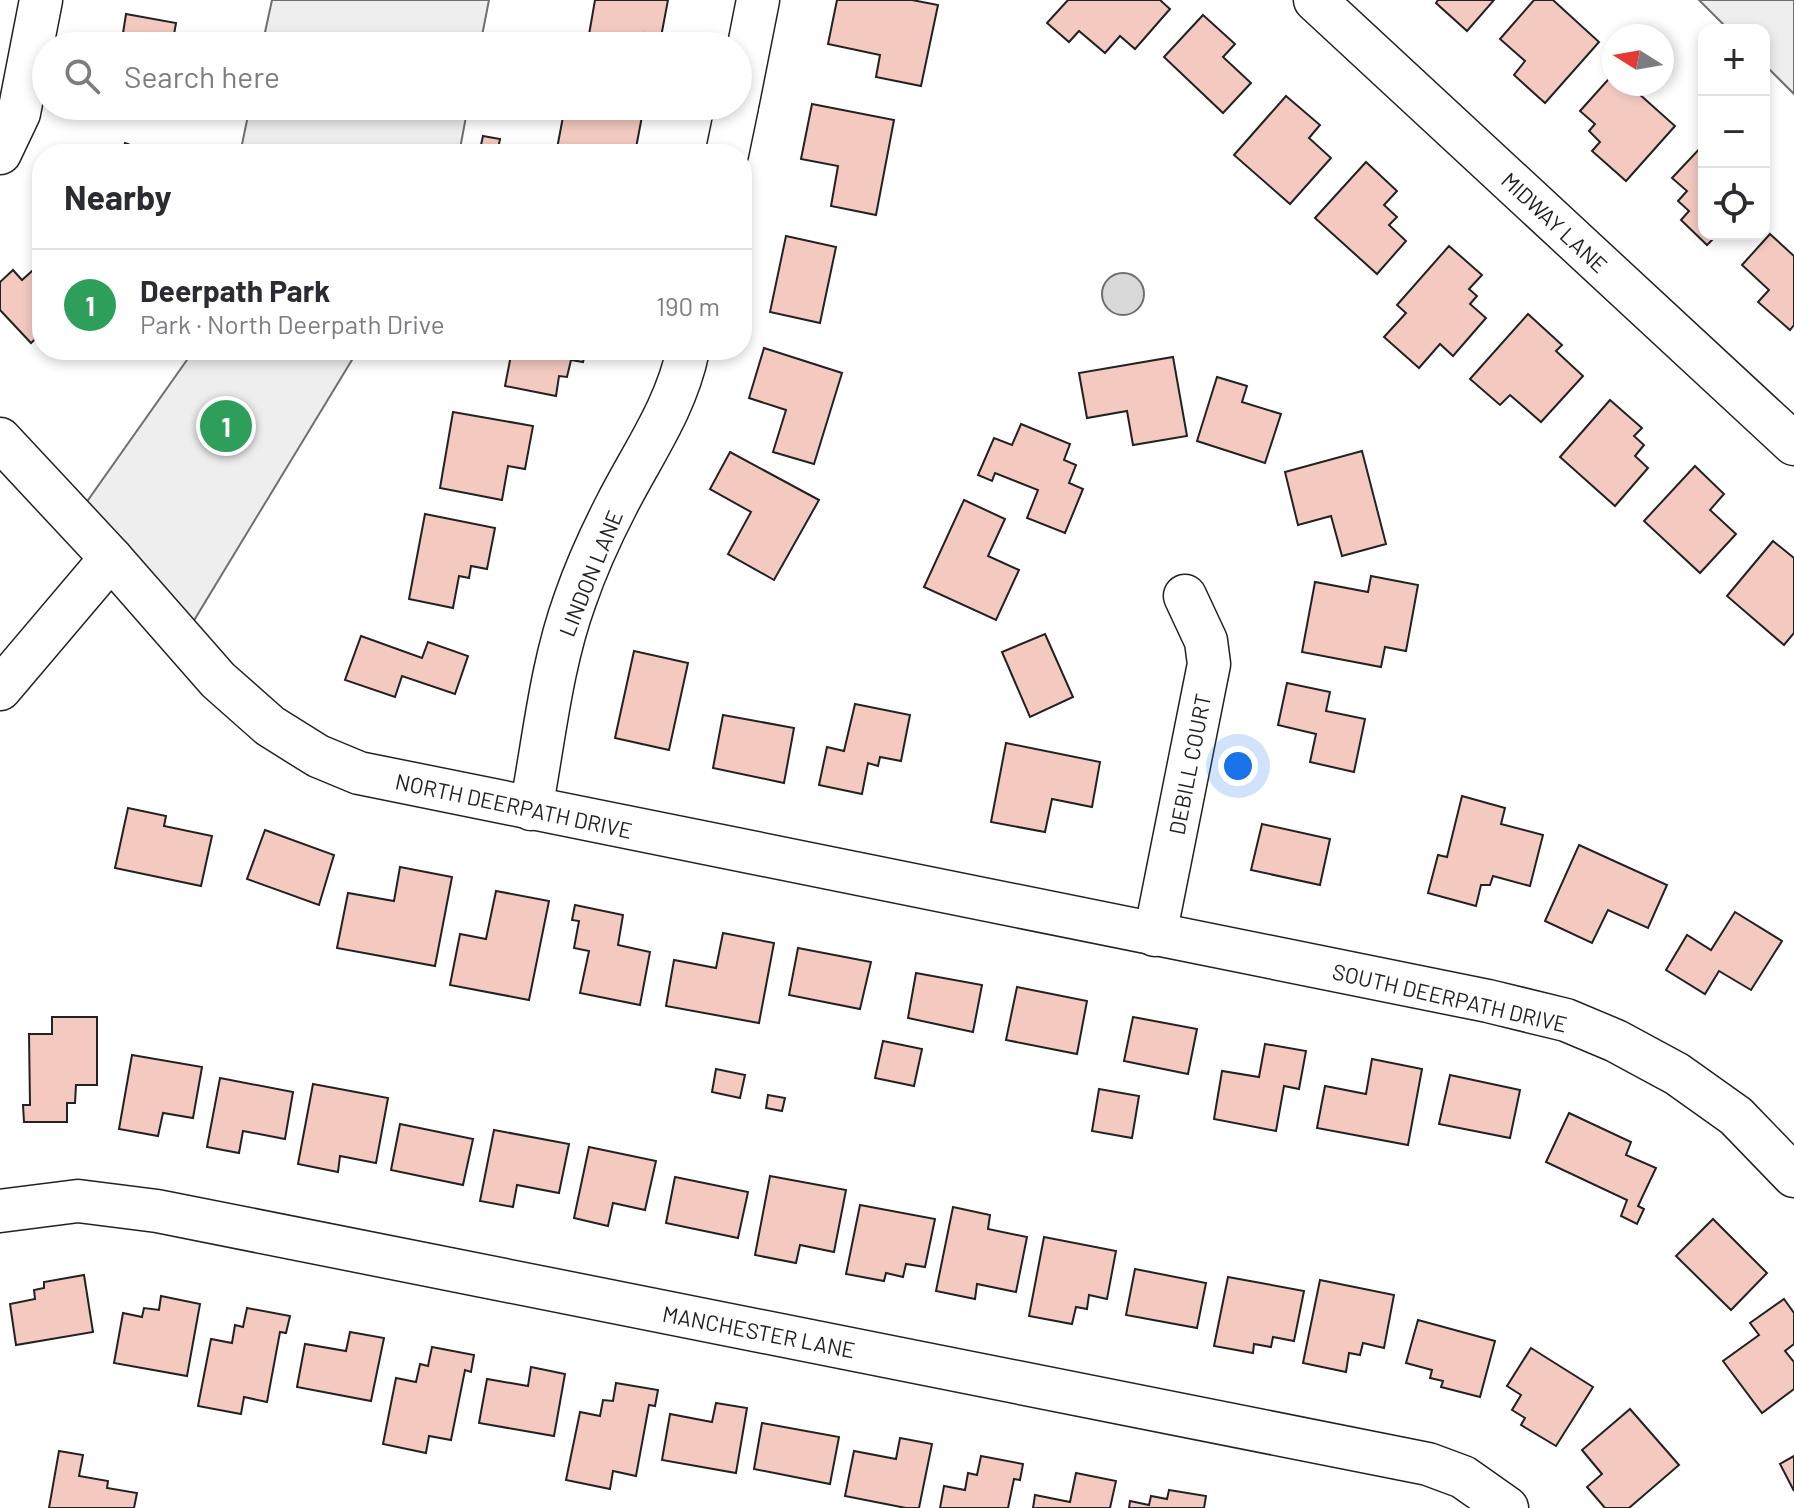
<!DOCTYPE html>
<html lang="en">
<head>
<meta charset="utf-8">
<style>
	:root { --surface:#fff; --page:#f2f2f3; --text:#2b2b33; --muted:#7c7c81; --line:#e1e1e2; --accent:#db2777 }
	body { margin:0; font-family:Barlow,sans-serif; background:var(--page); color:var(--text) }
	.controls { position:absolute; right:24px; top:24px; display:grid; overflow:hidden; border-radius:16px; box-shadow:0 4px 12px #0003 }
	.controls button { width:72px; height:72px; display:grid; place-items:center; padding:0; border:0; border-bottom:2px solid var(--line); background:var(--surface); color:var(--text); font:40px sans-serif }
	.compass { position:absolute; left:1602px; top:24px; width:72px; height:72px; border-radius:50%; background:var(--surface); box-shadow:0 4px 12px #0003; rotate:281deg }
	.you { position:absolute; left:1238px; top:766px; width:28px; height:28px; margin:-20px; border:6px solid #fff; border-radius:50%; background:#1a73e8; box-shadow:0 0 0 12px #1a73e833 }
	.badge { display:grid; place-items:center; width:52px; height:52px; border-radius:50%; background:var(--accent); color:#fff; font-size:26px; font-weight:700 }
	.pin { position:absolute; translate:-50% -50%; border:4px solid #fff; box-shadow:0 2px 8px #0006 }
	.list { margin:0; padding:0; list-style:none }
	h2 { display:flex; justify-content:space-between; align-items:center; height:104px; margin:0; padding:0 32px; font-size:34px }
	h2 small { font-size:26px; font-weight:400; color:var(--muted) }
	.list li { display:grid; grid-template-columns:52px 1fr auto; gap:24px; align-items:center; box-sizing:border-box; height:112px; padding:0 32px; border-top:2px solid var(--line) }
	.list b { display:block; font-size:30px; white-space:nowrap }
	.list p { margin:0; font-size:26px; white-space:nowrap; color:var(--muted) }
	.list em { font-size:26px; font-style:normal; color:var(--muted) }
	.icon { flex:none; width:44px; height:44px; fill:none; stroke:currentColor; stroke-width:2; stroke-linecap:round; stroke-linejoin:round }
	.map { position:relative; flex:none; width:1794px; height:1508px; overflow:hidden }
	.search { position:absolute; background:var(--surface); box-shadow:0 4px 12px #0003; left:32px; top:32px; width:720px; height:88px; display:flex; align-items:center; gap:20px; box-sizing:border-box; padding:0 28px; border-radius:44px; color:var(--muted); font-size:30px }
	.panel { position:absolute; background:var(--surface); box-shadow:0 4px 12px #0003; left:32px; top:144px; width:720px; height:216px; border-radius:32px }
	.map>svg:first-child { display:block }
</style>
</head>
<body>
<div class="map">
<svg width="1794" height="1508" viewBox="0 0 1794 1508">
	<rect width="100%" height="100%" fill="#fff"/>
	<g fill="#eee" stroke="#6f6f6f" stroke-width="2">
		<path d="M272,0H489L480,46H262Z"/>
		<path d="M1699,0H1794V94L1764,64V30H1729Z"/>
		<path d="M250,106H468L459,154H240Z"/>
		<path d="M194,350H358L193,622L86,503Z"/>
	</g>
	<circle fill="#d9d9d9" stroke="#6f6f6f" stroke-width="2" cx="1123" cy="294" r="21"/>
	<g fill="#f3c9c0" stroke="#222" stroke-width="2">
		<path d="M595,0H668L661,37L644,33L642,46H587Z"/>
		<path d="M837,0H912L938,5L921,86L876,77L880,55L828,44Z"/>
		<path d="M1068,0H1160L1170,9L1135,49L1120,36L1105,53L1079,31L1069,42L1047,23Z"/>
		<path d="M1438,0H1494L1467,31L1436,3Z"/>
		<path d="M1534,0H1553L1599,42L1545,103L1514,75L1525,61L1500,39Z"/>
		<path d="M126,14L176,23L172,46H121Z"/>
		<path d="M1203,15L1235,44L1223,57L1251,83L1223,113L1164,57Z"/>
		<path d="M1614,73V84H1628L1675,126L1626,181L1592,151L1600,142L1589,131L1595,124L1580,111Z"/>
		<path d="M1286,96L1320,125L1309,138L1331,158L1290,204L1234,155Z"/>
		<path d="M812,104L894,120L876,215L831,206L838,166L801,159Z"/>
		<path d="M565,106H617L643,111L635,153L620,150L619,154H556Z"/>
		<path d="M483,136L500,139L497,154H479Z"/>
		<path d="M125,143L154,154H121Z"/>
		<path d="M1704,144V234H1718L1707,245L1681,220L1689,211L1678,201L1687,191L1672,178Z"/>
		<path d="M1366,162L1397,191L1384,205L1397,217L1389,225L1406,241L1377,274L1315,218Z"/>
		<path d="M1770,234L1794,256V325L1790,330L1758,302L1769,290L1742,265Z"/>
		<path d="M786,236L836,247L820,323L770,312Z"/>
		<path d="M1449,246L1482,275L1469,289L1477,296L1470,304L1486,318L1453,356L1440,344L1419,368L1384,337L1406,313L1397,305Z"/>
		<path d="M42,262V333L31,343L0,310V282L13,270L22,280Z"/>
		<path d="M1528,314L1562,345L1556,351L1583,376L1541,422L1510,395L1500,405L1470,379Z"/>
		<path d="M764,348L842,373L814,464L773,452L786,410L749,398Z"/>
		<path d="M512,350H586L583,362L571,360L567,377L559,376L556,396L505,386Z"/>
		<path d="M1173,357L1187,436L1133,445L1127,411L1087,418L1079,373Z"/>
		<path d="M1217,377L1247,386L1242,402L1281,414L1265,463L1197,441Z"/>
		<path d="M1610,400L1642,428L1634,436L1644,445L1635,456L1648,468L1615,506L1560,457Z"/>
		<path d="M453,412L533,426L525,469L508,466L502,500L440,488Z"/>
		<path d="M1021,424L1070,444L1064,460L1076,465L1069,483L1083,489L1065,533L1027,518L1038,490L995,473L992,481L978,475L994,438L1012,445Z"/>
		<path d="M1362,451L1386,544L1342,556L1331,516L1298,525L1285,472Z"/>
		<path d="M730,452L819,500L774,580L728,554L751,512L710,489Z"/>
		<path d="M1695,466L1724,494L1710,510L1736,534L1700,573L1644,521Z"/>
		<path d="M964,500L1005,519L988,556L1019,570L996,620L924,587Z"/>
		<path d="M425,514L495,528L487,569L471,566L469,578L459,576L453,608L409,599Z"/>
		<path d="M1773,541L1794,558V633L1784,645L1727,596Z"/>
		<path d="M1371,576L1418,585L1406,651L1385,647L1381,667L1302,652L1315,582L1368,592Z"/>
		<path d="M1045,634L1073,697L1030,717L1002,652Z"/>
		<path d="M361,636L422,658L428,642L468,656L455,694L402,676L395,697L345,680Z"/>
		<path d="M634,651L688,663L669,750L615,738Z"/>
		<path d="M1287,683L1330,692L1326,711L1365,719L1354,772L1310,762L1316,734L1278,725Z"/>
		<path d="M855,704L910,715L901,761L880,757L878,766L868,763L862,794L819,785L827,747L844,751Z"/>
		<path d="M723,715L794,728L784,783L713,768Z"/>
		<path d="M1006,743L1100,762L1092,807L1052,799L1045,832L991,822Z"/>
		<path d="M1462,796L1505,808L1501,824L1543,835L1530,886L1493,876L1490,885H1481L1476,906L1428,893L1438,855L1447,857Z"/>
		<path d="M128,808L166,816L164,826L212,836L201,886L115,868Z"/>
		<path d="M1262,824L1330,839L1320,885L1251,870Z"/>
		<path d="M265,830L334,855L319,905L247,879Z"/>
		<path d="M1579,845L1667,885L1648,928L1608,910L1592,943L1545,921Z"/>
		<path d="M400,867L452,877L435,966L337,948L348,893L394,901Z"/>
		<path d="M496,891L549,901L529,1000L450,985L460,934L486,939Z"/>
		<path d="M575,905L623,915L618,945L650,952L640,1005L580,993L589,951L574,948L579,921L572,920Z"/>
		<path d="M1735,912L1782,941L1751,990L1719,971L1705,994L1666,970L1687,935L1711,950Z"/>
		<path d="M723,933L774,943L759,1023L666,1006L674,960L716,968Z"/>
		<path d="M798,948L871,962L860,1009L789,995Z"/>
		<path d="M916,973L982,985L973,1032L908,1018Z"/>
		<path d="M1017,987L1087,1001L1077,1054L1006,1040Z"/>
		<path d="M52,1017H97V1085H76L75,1103H67V1122H24L23,1105H30L29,1034H52Z"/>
		<path d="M1133,1017L1197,1029L1188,1074L1124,1061Z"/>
		<path d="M883,1041L922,1049L914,1086L875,1078Z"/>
		<path d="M1265,1044L1306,1051L1299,1089L1284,1086L1276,1131L1214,1119L1222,1071L1259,1077Z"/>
		<path d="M132,1055L202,1067L193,1118L163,1113L158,1136L119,1129Z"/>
		<path d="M1372,1059L1422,1069L1408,1145L1317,1128L1325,1086L1366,1094Z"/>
		<path d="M716,1069L745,1075L740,1098L712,1092Z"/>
		<path d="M1450,1075L1520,1090L1510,1138L1439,1124Z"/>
		<path d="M220,1078L293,1092L285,1139L243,1131L239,1153L207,1147Z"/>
		<path d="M313,1084L388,1098L376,1163L340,1156L338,1172L298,1164Z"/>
		<path d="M1099,1089L1139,1096L1132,1138L1092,1131Z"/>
		<path d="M768,1095L785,1098L782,1111L766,1108Z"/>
		<path d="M1569,1113L1631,1142L1626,1155L1656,1168L1638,1206L1644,1209L1637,1224L1621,1216L1627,1200L1546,1162Z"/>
		<path d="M400,1124L473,1139L463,1185L391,1170Z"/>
		<path d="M494,1130L569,1144L559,1193L517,1185L513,1207L480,1201Z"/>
		<path d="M589,1147L656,1161L645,1210L613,1203L608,1226L574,1218Z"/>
		<path d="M770,1176L846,1190L834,1252L800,1245L796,1263L755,1255Z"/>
		<path d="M675,1177L748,1192L738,1238L666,1223Z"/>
		<path d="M860,1205L935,1219L925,1267L906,1264L903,1277L886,1273L884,1281L846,1274Z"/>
		<path d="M953,1207L990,1215L988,1229L1027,1237L1016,1292L977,1284L975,1299L936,1291Z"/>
		<path d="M1713,1219L1767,1273L1731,1310L1676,1256Z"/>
		<path d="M1044,1237L1116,1251L1107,1299L1089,1295L1087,1309L1076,1307L1072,1324L1029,1316Z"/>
		<path d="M1135,1269L1206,1283L1197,1328L1126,1315Z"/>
		<path d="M84,1275L93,1332L16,1345L10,1304L35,1299L34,1290L44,1288V1282Z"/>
		<path d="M1228,1277L1304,1291L1294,1341L1273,1337L1271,1347L1254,1344L1253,1353L1214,1346Z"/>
		<path d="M1320,1280L1394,1295L1384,1348L1363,1343L1360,1355L1349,1353L1346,1372L1303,1363Z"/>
		<path d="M161,1296L200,1304L187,1376L114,1363L123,1313L142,1317L144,1308L159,1310Z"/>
		<path d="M1784,1299L1794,1313V1344L1785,1351L1794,1362V1389L1762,1413L1723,1361L1759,1335L1750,1323Z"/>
		<path d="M247,1308L290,1316L286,1333L280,1332L267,1402L244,1397L241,1414L198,1406L211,1339L232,1343L235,1325L243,1327Z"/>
		<path d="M1418,1320L1495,1341L1480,1397L1441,1387L1443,1381L1430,1378L1432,1370L1406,1363Z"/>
		<path d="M350,1332L384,1338L371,1401L297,1387L305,1344L346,1351Z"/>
		<path d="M432,1347L474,1355L471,1372L465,1370L451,1440L429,1436L426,1453L383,1444L396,1378L416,1382L420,1364L428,1366Z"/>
		<path d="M1531,1348L1593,1387L1556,1446L1521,1425L1525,1418L1512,1410L1521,1395L1507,1386Z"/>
		<path d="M531,1367L565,1374L554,1436L479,1423L487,1379L528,1386Z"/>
		<path d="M616,1383L658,1390L655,1406L649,1405L636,1476L613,1471L610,1489L566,1480L580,1412L600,1416L603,1400L613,1401Z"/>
		<path d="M716,1403L747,1408L736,1473L662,1460L670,1414L712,1422Z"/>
		<path d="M1630,1409L1679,1465L1629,1508H1605L1587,1487L1602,1474L1582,1450Z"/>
		<path d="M762,1423L839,1437L830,1484L754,1469Z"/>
		<path d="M900,1438L932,1444L919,1508H906L845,1496L854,1451L896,1459Z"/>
		<path d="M59,1451L83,1455L79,1476L108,1481L107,1488L137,1493L134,1508H49Z"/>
		<path d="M981,1456L1023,1464L1020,1480L1014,1479L1008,1508H940L944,1486L965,1490L968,1473L977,1475Z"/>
		<path d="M1794,1456V1491L1780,1464Z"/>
		<path d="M1076,1473L1116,1481L1110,1508H1033L1035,1495L1070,1502Z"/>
		<path d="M1169,1490L1206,1496L1204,1508H1129L1130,1501L1149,1505L1151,1496L1167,1499Z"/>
	</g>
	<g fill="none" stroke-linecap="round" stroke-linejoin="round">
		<defs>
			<g id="minor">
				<path d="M1315,0L1794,444"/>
				<path d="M738,101L758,0"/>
				<path d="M0,153L19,113L41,0"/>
				<path d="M727,154L737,106"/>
				<path d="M0,439L111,558L218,680L270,726L318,756L359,773L1488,1001L1566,1020L1616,1041L1677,1074L1736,1116L1794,1176"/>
				<path d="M0,689L111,558"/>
				<path d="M531,809C544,740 551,666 575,600C586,568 601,535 617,504C643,453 676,408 688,350"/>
				<path d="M1155,935L1209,664L1206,641L1185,596"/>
				<path d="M0,1211L78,1201L157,1211L1428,1464L1463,1477L1507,1508"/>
			</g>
		</defs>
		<use href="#minor" stroke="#222" stroke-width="45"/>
		<use href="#minor" stroke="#fff" stroke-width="42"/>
	</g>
	<g text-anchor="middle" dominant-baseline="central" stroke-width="6" stroke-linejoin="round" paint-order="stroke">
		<g font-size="22" fill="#222" stroke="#fff">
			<text transform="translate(1555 222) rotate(43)">MIDWAY LANE</text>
			<text transform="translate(590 573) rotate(-68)">LINDON LANE</text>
			<text transform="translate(1189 764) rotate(-79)">DEBILL COURT</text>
			<text transform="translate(514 805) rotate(12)">NORTH DEERPATH DRIVE</text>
			<text transform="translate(1450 997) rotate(13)">SOUTH DEERPATH DRIVE</text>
			<text transform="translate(759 1331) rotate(11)">MANCHESTER LANE</text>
		</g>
	</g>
</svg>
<div class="controls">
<button>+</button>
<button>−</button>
<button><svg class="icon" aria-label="locate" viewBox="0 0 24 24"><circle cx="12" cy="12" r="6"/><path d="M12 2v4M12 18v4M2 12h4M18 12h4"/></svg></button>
</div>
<svg class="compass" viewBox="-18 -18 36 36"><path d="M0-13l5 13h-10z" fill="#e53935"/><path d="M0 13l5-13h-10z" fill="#7c7c81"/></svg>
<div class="you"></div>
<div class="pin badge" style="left:226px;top:426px;background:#2e9e5b">1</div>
<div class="search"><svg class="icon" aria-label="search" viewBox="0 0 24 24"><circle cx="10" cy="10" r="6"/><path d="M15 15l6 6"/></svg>Search here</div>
<section class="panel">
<h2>Nearby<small></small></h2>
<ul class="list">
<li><span class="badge" style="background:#2e9e5b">1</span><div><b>Deerpath Park</b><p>Park · North Deerpath Drive</p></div><em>190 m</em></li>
</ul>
</section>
</div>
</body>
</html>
